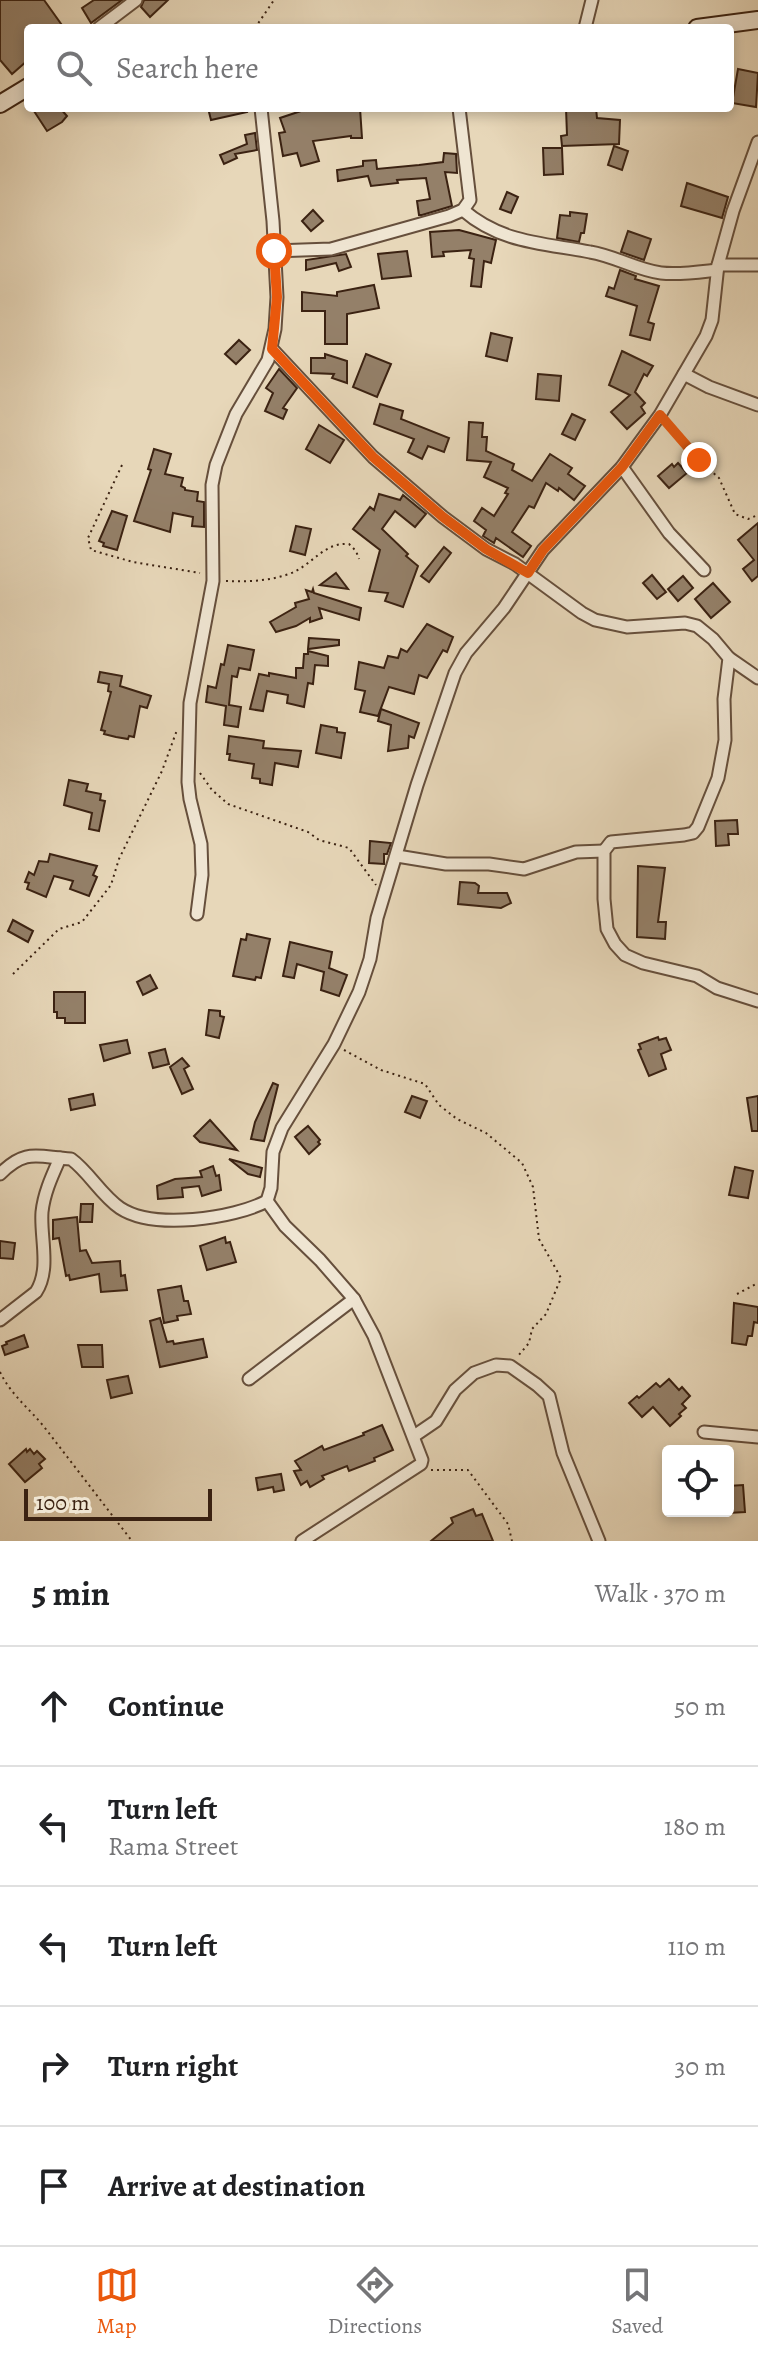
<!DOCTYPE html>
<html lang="en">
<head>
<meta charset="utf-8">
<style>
	:root { --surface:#fff; --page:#f2f2f2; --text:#202124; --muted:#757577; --line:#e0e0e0; --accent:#ea580c }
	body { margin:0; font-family:Alegreya,serif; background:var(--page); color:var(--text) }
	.controls { position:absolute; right:24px; bottom:24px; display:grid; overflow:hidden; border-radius:8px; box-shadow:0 4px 12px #0003 }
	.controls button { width:72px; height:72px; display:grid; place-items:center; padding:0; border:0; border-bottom:2px solid var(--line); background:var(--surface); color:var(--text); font:40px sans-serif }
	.scale { position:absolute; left:24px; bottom:20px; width:188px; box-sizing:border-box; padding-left:8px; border:4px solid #3b2212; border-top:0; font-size:22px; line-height:28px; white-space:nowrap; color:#3b2212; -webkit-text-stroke:6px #efe5d2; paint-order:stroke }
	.stop { position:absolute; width:24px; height:24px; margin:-18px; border:6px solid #ea580c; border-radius:50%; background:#fff }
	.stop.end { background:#ea580c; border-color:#fff; box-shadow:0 2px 8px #0008 }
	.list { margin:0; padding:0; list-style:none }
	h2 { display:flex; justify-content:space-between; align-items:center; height:104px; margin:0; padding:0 32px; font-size:34px }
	h2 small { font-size:26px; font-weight:400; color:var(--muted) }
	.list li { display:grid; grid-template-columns:52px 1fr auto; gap:24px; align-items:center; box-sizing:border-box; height:120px; padding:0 32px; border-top:2px solid var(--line) }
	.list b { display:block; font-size:30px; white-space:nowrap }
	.list p { margin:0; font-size:26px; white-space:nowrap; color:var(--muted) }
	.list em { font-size:26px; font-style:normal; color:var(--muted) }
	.icon { flex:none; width:44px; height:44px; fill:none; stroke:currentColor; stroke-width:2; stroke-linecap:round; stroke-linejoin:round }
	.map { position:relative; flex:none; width:758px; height:1541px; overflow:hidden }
	.search { position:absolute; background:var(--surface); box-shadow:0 4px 12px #0003; left:24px; right:24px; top:24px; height:88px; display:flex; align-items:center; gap:20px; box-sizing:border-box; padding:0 28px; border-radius:8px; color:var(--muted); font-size:30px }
	.sheet { height:704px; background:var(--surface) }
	nav { display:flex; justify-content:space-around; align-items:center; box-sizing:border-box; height:112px; border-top:2px solid var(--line); background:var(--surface); font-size:22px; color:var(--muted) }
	nav a { display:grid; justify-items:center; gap:4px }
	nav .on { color:var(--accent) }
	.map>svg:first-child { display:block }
</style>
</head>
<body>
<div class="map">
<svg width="758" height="1541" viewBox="0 0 758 1541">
	<rect width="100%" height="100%" fill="#e7d7b9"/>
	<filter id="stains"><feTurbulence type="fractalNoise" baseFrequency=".0025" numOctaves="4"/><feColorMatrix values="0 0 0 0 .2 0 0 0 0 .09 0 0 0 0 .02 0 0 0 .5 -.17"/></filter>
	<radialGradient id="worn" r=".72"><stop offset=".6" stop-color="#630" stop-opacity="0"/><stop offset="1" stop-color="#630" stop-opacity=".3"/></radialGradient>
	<g fill="#948069" stroke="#3b2212" stroke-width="2">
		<path d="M0,0H44L64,28H28V60L12,74L0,60Z"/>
		<path d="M94,0H122L91,23L82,8Z"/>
		<path d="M144,0H168L150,17L141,7Z"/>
		<path d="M738,69L758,73L756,107L732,103Z"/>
		<path d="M32,108H60L67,116L62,122L47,131Z"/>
		<path d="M208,108H246L247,112L211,120Z"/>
		<path d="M310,108H360L362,138H351V136L313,141L319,161L301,166L297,153L283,156L279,133L285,132L280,118Z"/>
		<path d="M566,108H596L597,118L620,120L619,144L562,146L561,136L567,135Z"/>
		<path d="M255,133L257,150L235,154L237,158L224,164L220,155L247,144L245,135Z"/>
		<path d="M614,146L628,151L622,170L608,165Z"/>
		<path d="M543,148H562L563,174L544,175Z"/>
		<path d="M444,153L456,154L457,173L445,172L452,206L422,215H419L417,201L430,199L426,178L397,180L398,183L371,186L368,176L338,181L337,170L363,166V161L376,160L377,169L419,165L443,162Z"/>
		<path d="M687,183L728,197L722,218L681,206Z"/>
		<path d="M507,192L518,197L511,213L500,209Z"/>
		<path d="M313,210L323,221L311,231L302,221Z"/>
		<path d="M570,212L587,214L584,233H581L579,242L557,238L560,215L570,216Z"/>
		<path d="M459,230L496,240L491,263L484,261L481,287L471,286L474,259L469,258L471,250L443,252L444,256L432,257L430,232Z"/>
		<path d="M628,231L651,239L644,260L621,252Z"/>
		<path d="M407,251L411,276L382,279L378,254Z"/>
		<path d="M346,254L351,267L339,271L336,263L306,270V260Z"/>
		<path d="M620,270L636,276L635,279L659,286L648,322L654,324L650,340L630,335L637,306L606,296L609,287L614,289Z"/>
		<path d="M374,285L379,308L347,314V344H325V311H302V292L337,296V292Z"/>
		<path d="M491,333L512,338L507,361L486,356Z"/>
		<path d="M239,340L250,350L236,364L225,354Z"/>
		<path d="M622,351L653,366L647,376L644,374L635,392L645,403L641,407L645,413L627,429L611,412L630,395L609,385Z"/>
		<path d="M325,354L347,361V383L332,378L334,374L311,373V358H325Z"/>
		<path d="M366,354L391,364L377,397L353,387Z"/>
		<path d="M279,369L297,388L283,408L287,410L283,419L265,411L273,393L266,388Z"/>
		<path d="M538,374L561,376L559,401L536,399Z"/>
		<path d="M380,404L403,411L401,419L449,438L444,452L428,446L422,459L408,452L414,439L374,424Z"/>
		<path d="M572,414L585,420L575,440L562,434Z"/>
		<path d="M469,422L483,423L482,437H487L486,451L514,464L512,470L532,481L550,454L572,468L568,474L585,486L574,500L559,488L558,491L546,483L534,508L529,506L512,532L531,546L523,557L496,538L494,543L483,536L486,530L474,521L482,508L494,516L508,494L505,493L508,488L484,477L491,462L467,460Z"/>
		<path d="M319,425L344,440L330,463L306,449Z"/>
		<path d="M154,449L171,454L165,474L183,478L181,486L185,488V490L198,492L197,501L204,502V527L192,526L193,517L173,513L170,532L134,521L151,470L148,469Z"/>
		<path d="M678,463L687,473L669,488L658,476L672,464L674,467Z"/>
		<path d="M379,494L400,500L403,495L426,514L415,527L395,511L382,529L408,554L406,556L418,566L403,607L385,601L388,593L369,591L380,550L353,529L370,507L374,510Z"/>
		<path d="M112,511L127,516L117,550L103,546L104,543L99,541Z"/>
		<path d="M758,523V576L752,581L743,569L754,560L738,540Z"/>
		<path d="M296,526L311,529L305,555L290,551Z"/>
		<path d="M444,547L451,553L429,582L421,576Z"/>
		<path d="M336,573L348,589L320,585Z"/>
		<path d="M652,575L666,592L657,599L643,583Z"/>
		<path d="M683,576L693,588L678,601L668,589Z"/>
		<path d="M713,583L730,602L711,618L695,599Z"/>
		<path d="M313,589L314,593L361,608L359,620L319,608L322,618L310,622V618L296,626L276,632L270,622L296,607L295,603L309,599L306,590L312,592Z"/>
		<path d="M427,624L453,637L447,652L443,650L427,678L419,675L414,694L389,687L378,716L360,712L365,691L355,689L359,662L384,668L388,656L398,658L401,649L407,652Z"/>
		<path d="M309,638L339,640V645L308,649Z"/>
		<path d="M228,645L254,650L250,670L239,668L237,677L232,676L229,705L241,707L238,727L224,725L226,706L206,702L208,686L216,688L221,664L224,665Z"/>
		<path d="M308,651L328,656V666L315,665L313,684L308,683L304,707L287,703L288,695L267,691L263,711L250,709L259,674L269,676V673L296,678V668H303L304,654H308Z"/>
		<path d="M100,672L122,676L120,686L151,696L147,708L140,706L134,737L129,736L128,739L116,737L104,734L105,731L101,730L111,692L108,691L109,684L98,682Z"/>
		<path d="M381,709L419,723L414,738L409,736L408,748L388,751L391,725L378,721Z"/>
		<path d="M321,725L337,728V732L345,733L341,758L316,753Z"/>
		<path d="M229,736L264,741L263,748L301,751L298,767L275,763L272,785L260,783V779L252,778L254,764L229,760L230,754H227Z"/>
		<path d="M69,780L88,784L86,791L101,794L100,800L105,801L99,831L89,829L92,813L64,805Z"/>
		<path d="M737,820L738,834H728L729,845L716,846L715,821Z"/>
		<path d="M370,841L391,843L387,854H384V864L369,863Z"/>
		<path d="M50,854L97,866L93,875L97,877L89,896L70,889L73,881L54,876L46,897L27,889L29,883L25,882L29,872L34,875L39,861L48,862Z"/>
		<path d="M638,866L665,868L658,922H666L665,939L637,937Z"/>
		<path d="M460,882L475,883L479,886L478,893H507L511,903L501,908L458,904Z"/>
		<path d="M13,920L33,931L28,942L8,931Z"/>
		<path d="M247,934L270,939L261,978L256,977L255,980L233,976L241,939L246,940Z"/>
		<path d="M290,942L332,952L329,968L347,975L339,996L321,990L324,972L297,964L294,978L283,976Z"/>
		<path d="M150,975L157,988L143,995L137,982Z"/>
		<path d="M54,992H85V1023H65V1018H57V1012H54Z"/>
		<path d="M209,1010L220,1011V1016L224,1017L219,1038L206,1035Z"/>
		<path d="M658,1037L659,1040L666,1038L671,1050L661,1054L666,1069L649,1076L638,1050L641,1049L639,1044Z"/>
		<path d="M127,1040L130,1053L104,1061L100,1045Z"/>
		<path d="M165,1049L169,1064L153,1068L149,1053Z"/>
		<path d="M182,1058L189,1066L184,1069L193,1089L182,1094L170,1067Z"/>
		<path d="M273,1083L278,1085L264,1141L251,1139L255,1122Z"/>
		<path d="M93,1094L95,1105L71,1110L69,1099Z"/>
		<path d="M412,1096L427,1101L420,1118L405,1112Z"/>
		<path d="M758,1096V1131H752L747,1098Z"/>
		<path d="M210,1120L237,1150L200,1142L194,1136Z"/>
		<path d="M308,1126L320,1140L318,1142L320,1144L309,1154L295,1137Z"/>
		<path d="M229,1159L262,1168L260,1177L248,1174Z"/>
		<path d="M213,1166L216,1176L219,1175L221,1190L202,1196L199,1186L182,1188L183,1197L158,1199L157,1186L175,1179L202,1177L200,1171Z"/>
		<path d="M735,1167L753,1171L748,1198L729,1195Z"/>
		<path d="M81,1204H93L92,1222H80Z"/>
		<path d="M77,1217L80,1251L86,1250L92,1263L120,1261L121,1276L125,1275L127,1290L101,1292L99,1274L70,1280L69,1275L66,1276L59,1238L53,1239V1220Z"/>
		<path d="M225,1237L226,1243L230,1242L236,1262L207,1270L200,1246Z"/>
		<path d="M0,1241L15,1243L13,1259L0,1258Z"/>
		<path d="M181,1286L184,1301H188L191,1314L177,1316L178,1320L164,1323L158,1290Z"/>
		<path d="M734,1303L758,1307V1323L754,1322L752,1336H748L746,1345L732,1343Z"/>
		<path d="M160,1318L167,1342L173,1341L174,1344L203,1339L207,1357L160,1367L150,1321Z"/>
		<path d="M24,1335L28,1347L5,1355L2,1346L7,1344L6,1342Z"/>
		<path d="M78,1345H102L103,1367H82Z"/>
		<path d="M128,1376L132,1393L111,1398L107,1380Z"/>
		<path d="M669,1379L679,1390L682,1387L690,1396L682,1404L686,1408L679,1414L681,1416L670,1426L653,1407L642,1417L629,1403L637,1396L639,1398L656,1383L660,1387Z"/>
		<path d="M382,1425L393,1450L374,1458L375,1461L349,1471L347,1466L322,1476L324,1479L310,1487L307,1481L301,1485L294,1471L301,1470L295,1461L322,1446L324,1450L364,1435L363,1433Z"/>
		<path d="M26,1449L27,1452L30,1449L34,1454L37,1451L45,1459L39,1464L42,1468L25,1482L9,1464Z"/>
		<path d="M281,1474L284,1490L274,1492L273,1487L258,1490L256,1478Z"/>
		<path d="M743,1485L745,1512L728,1513V1486Z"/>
		<path d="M473,1509L476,1516L482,1514L493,1541H431L453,1523L451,1518Z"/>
	</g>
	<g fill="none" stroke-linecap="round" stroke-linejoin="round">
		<defs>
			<g id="street">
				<path d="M99,28L136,0"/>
				<path d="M585,28L592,0"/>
				<path d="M463,210C501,243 543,243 590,252C615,256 637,270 661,273C680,275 699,272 717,270"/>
				<path d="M274,251L331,249L449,216L463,210L470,200L459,108"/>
				<path d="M718,265H758"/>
				<path d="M272,349L373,457L443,517L486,549L515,564L582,613L595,620L627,627L685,623L697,626L713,639L729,658L724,699L725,740L718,778L698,827L693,833L684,835L611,842L604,851V899L607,929L615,944L625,955L643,963L697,976L717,988L758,1001"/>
				<path d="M684,374L709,387L758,405"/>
				<path d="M622,467L669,533L704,570"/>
				<path d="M729,658L758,678"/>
				<path d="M397,856L446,864H489L524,869L576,852L604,851"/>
				<path d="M197,914L202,875L201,844L190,799L188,782L190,703L213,581L212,485L216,465L236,414L268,360L275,329L277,297L273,221L261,108"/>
				<path d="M0,1174C26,1148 37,1157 71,1159C89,1172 101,1195 120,1208C153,1230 233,1219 267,1201L271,1188L273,1152L282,1128L334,1044L359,992L370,959L377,918L417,785L455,673L466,653L504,608L543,550L622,467L638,445L660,415L706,336L712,320L718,265L733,211L758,142"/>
				<path d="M267,1201L285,1226L320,1260L354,1299L374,1336L422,1460L421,1464L302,1541"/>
				<path d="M0,1320L36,1292C51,1269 40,1237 42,1212C44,1193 52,1176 60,1158"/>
				<path d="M249,1379L354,1299"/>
				<path d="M704,1432L758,1437"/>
				<path d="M414,1436L436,1421L455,1390L474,1373L496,1365L510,1366L537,1385L549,1396L563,1453L599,1541"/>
			</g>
			<g id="secondary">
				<path d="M697,28L758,20"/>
				<path d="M0,104L28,87"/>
			</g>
		</defs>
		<use href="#street" stroke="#664f3c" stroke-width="15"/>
		<use href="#secondary" stroke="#3b2212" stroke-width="20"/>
		<g stroke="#3b2212" stroke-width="2" stroke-dasharray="2 4" stroke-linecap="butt">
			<path d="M255,28L274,0"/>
			<path d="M669,425L699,460L719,478L735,514L748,519L758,515"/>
			<path d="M122,465L88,538L91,550L133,562L200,573"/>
			<path d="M226,581C247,582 269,581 289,574C312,566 323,542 349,544L356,551L359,559"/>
			<path d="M200,773L212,790L228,804L308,832L319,840L349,848L376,885"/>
			<path d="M13,974L59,929L82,922L111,885L119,859L162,771L177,730"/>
			<path d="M344,1050L381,1070L425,1084L439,1105L457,1119L486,1133L522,1163L533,1187L539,1239L561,1278L546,1314L532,1329L529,1343L518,1356"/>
			<path d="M737,1294L758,1283"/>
			<path d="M0,1372C11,1395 29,1408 45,1428L132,1541"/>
			<path d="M431,1470H468L508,1524L512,1541"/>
		</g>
		<use href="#street" stroke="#efe5d2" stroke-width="11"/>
		<use href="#secondary" stroke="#efe5d2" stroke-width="16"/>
	</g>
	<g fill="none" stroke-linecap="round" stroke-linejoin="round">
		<path stroke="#ea580c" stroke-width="10" d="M274,251L277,297L272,349L373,457L443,517L486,549L528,573L543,550L622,467L660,415L699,460"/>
	</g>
	<rect width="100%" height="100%" filter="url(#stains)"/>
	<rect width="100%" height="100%" fill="url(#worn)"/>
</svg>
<div class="controls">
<button><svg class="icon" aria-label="locate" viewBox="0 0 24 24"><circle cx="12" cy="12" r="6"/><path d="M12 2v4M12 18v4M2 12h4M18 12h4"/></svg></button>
</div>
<div class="scale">100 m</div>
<div class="stop" style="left:274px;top:251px"></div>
<div class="stop end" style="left:699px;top:460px"></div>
<div class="search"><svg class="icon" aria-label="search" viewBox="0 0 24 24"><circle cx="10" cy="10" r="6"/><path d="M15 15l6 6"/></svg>Search here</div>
</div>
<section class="sheet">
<h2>5 min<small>Walk · 370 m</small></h2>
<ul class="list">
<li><svg class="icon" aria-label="ahead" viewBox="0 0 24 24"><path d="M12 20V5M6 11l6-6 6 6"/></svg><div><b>Continue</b></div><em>50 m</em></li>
<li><svg class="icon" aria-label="left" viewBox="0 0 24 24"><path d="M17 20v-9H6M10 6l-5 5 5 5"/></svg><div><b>Turn left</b><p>Rama Street</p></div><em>180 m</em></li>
<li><svg class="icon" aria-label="left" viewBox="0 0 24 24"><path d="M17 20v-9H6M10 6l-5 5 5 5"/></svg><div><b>Turn left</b></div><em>110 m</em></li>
<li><svg class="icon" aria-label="right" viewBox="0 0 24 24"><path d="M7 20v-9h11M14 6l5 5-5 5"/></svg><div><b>Turn right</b></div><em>30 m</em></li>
<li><svg class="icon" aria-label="arrive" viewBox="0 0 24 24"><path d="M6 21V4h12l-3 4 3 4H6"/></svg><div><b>Arrive at destination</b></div></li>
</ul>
</section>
<nav>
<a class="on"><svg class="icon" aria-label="map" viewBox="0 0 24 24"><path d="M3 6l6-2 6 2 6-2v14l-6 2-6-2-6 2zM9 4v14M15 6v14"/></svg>Map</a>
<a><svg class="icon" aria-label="directions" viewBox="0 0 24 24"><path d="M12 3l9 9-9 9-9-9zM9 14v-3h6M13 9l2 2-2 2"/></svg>Directions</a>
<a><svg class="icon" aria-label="saved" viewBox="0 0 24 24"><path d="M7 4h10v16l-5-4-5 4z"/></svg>Saved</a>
</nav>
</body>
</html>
